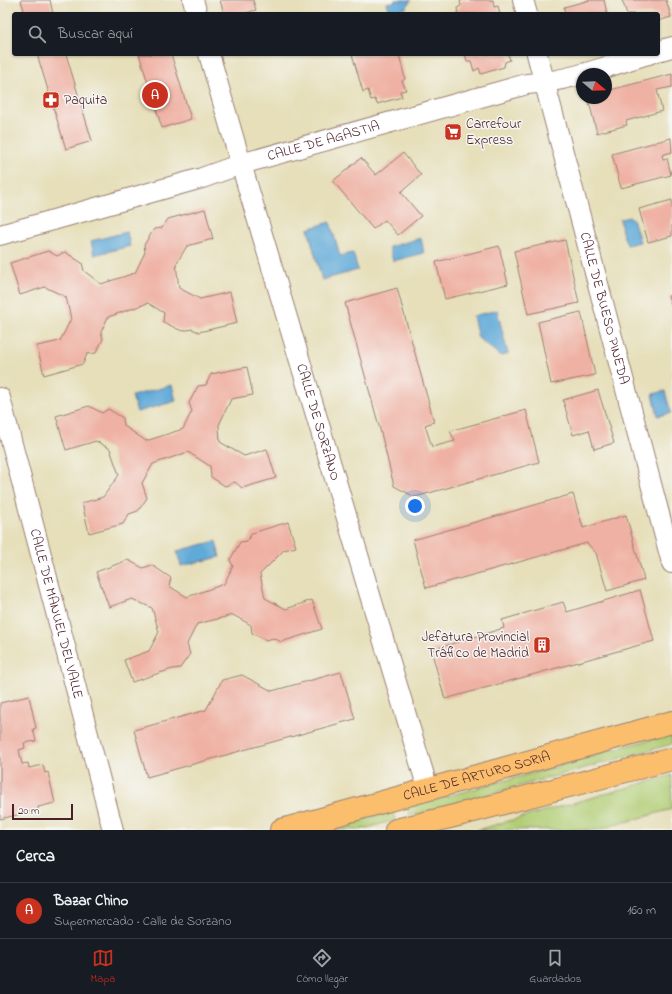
<!DOCTYPE html>
<html lang="es">
<head>
<meta charset="utf-8">
<style>
	:root { --surface:#171b24; --page:#20242c; --text:#f1f3f6; --muted:#9ea1a6; --line:#363941; --accent:#c8321e }
	body { margin:0; font-family:"Indie Flower",sans-serif; background:var(--page); color:var(--text) }
	.compass { position:absolute; left:576px; top:68px; width:36px; height:36px; border-radius:50%; background:var(--surface); box-shadow:0 1px 3px #0004; rotate:109deg }
	.scale { position:absolute; left:12px; bottom:10px; width:61px; box-sizing:border-box; padding-left:4px; border:2px solid #4a1f2b; border-top:0; font-size:11px; line-height:14px; white-space:nowrap; color:#4a1f2b; -webkit-text-stroke:3px #f6f6f2; paint-order:stroke }
	.you { position:absolute; left:415px; top:506px; width:14px; height:14px; margin:-10px; border:3px solid #fff; border-radius:50%; background:#1a73e8; box-shadow:0 0 0 6px #1a73e833 }
	.badge { display:grid; place-items:center; width:26px; height:26px; border-radius:50%; background:var(--accent); color:#fff; font-size:13px; font-weight:700 }
	.pin { position:absolute; translate:-50% -50%; border:2px solid #fff; box-shadow:0 1px 4px #0006 }
	.list { margin:0; padding:0; list-style:none }
	h2 { display:flex; justify-content:space-between; align-items:center; height:52px; margin:0; padding:0 16px; font-size:17px }
	h2 small { font-size:13px; font-weight:400; color:var(--muted) }
	.list li { display:grid; grid-template-columns:26px 1fr auto; gap:12px; align-items:center; box-sizing:border-box; height:56px; padding:0 16px; border-top:1px solid var(--line) }
	.list b { display:block; font-size:15px; white-space:nowrap }
	.list p { margin:0; font-size:13px; white-space:nowrap; color:var(--muted) }
	.list em { font-size:13px; font-style:normal; color:var(--muted) }
	.icon { flex:none; width:22px; height:22px; fill:none; stroke:currentColor; stroke-width:2; stroke-linecap:round; stroke-linejoin:round }
	.map { position:relative; flex:none; width:672px; height:830px; overflow:hidden }
	.search { position:absolute; background:var(--surface); box-shadow:0 1px 3px #0004; left:12px; right:12px; top:12px; height:44px; display:flex; align-items:center; gap:10px; box-sizing:border-box; padding:0 14px; border-radius:4px; color:var(--muted); font-size:15px }
	.sheet { height:108px; background:var(--surface) }
	nav { display:flex; justify-content:space-around; align-items:center; box-sizing:border-box; height:56px; border-top:1px solid var(--line); background:var(--surface); font-size:11px; color:var(--muted) }
	nav a { display:grid; justify-items:center; gap:2px }
	nav .on { color:var(--accent) }
	.map>svg:first-child { display:block }
</style>
</head>
<body>
<div class="map">
<svg width="672" height="830" viewBox="0 0 672 830">
	<rect width="100%" height="100%" fill="#f6f6f2"/>
	<filter id="ink" filterUnits="userSpaceOnUse"><feTurbulence type="fractalNoise" baseFrequency=".025" numOctaves="2"/><feDisplacementMap in="SourceGraphic" scale="8" xChannelSelector="R" yChannelSelector="G"/><feConvolveMatrix kernelMatrix="1 2 1 2 8 2 1 2 1" color-interpolation-filters="sRGB"/></filter>
	<filter id="wash" filterUnits="userSpaceOnUse"><feTurbulence type="fractalNoise" baseFrequency=".012" numOctaves="4" result="noise"/><feDisplacementMap in="SourceGraphic" scale="16" xChannelSelector="R" yChannelSelector="G"/><feGaussianBlur stdDeviation="0.9" result="paint"/><feColorMatrix in="noise" values="0 0 0 0 0 0 0 0 0 0 0 0 0 0 0 0 0 1.4 0 .05"/><feComposite in="paint" operator="in"/></filter>
	<g filter="url(#wash)">
		<rect width="100%" height="100%" fill="#e6dfba"/>
		<g fill="#b1cd74" stroke="#7e7650">
			<path d="M672,734V744L410,816L407,807L563,765L575,759Z"/>
			<path d="M672,775V809L597,830H477Z"/>
			<path d="M393,811L395,820L360,830H324Z"/>
		</g>
		<g fill="#60aad8" stroke="#556482">
			<path d="M395,0H411L406,8L391,14L387,3L394,2Z"/>
			<path d="M630,217V219H633L640,242L627,245L622,232L620,219Z"/>
			<path d="M330,222L340,256L353,253L358,270L322,280L308,229Z"/>
			<path d="M127,232L130,246L94,255L91,241Z"/>
			<path d="M421,238L424,253L393,261L389,247Z"/>
			<path d="M497,310L508,354L501,356L478,338L473,316Z"/>
			<path d="M172,385L176,401L137,412L132,396Z"/>
			<path d="M665,391L671,413L658,416L653,394Z"/>
			<path d="M216,541L220,557L181,566L177,551Z"/>
		</g>
		<g id="blocks">
			<g fill="#efb1a3">
				<path d="M21,0H50L53,14H25Z"/>
				<path d="M220,0H253L256,10L243,14H224Z"/>
				<path d="M464,0H493L494,7L498,6L500,14H458L457,8L461,6L460,1Z"/>
				<path d="M590,0H604L607,14H565L564,7Z"/>
				<path d="M622,0H666L671,17L658,21V14H627Z"/>
				<path d="M37,54H66L92,141L66,149Z"/>
				<path d="M139,54H171L191,119L162,128Z"/>
				<path d="M352,54H399L405,79L402,81L406,90L400,91L402,97L377,104L375,99L371,100L368,90L363,92Z"/>
				<path d="M465,54H508L510,60L505,62L504,67L481,74L479,68L474,71L471,61H467Z"/>
				<path d="M672,74V87L657,90L662,111L626,121L627,125L597,133L588,98H606V91Z"/>
				<path d="M671,138L672,152L662,155L663,159L667,158L671,175L621,188L612,154Z"/>
				<path d="M403,153L421,175L401,192L421,216L398,235L385,220L373,229L333,181L361,158L376,175Z"/>
				<path d="M672,200V236L648,242L639,209Z"/>
				<path d="M205,209L213,239L187,246L176,264L179,288L200,299L230,292L237,323L199,332L192,329L182,331L163,322L164,313L148,303L108,317L101,332L103,339L96,353L87,354L83,364L44,375L37,346L60,341L71,319L66,297L45,287L20,295L10,263L48,251L57,256L65,252L82,263L84,271L101,284L135,273L145,252L144,245L154,229L162,228L168,219Z"/>
				<path d="M565,240L579,303L528,314L514,251Z"/>
				<path d="M499,246L508,284L445,299L436,262Z"/>
				<path d="M397,288L434,422L425,425L432,447L455,441L450,431L526,410L539,462L415,497L394,486L382,437L345,303Z"/>
				<path d="M672,295V308L668,296Z"/>
				<path d="M581,312L595,375L551,384L538,322Z"/>
				<path d="M247,367L253,395L231,399L219,425L220,442L244,456L267,449L276,478L242,488L235,482L225,486L211,477L210,466L188,452L153,464L142,483L147,498L138,511L129,514L123,524L89,533L82,503L103,497L119,475L110,449L96,441L66,450L56,416L89,406L102,413L108,409L123,418L124,426L146,441L183,429L192,411L189,403L198,386L206,385L211,374Z"/>
				<path d="M598,390L614,443L594,449L589,430L573,435L563,400Z"/>
				<path d="M573,494L583,528L626,515L644,580L607,591L596,553L587,543L426,588L413,540Z"/>
				<path d="M288,522L296,547L284,550L260,574L265,598L286,609L312,600L322,629L281,642L274,638L266,640L252,633L251,625L233,615L197,624L187,644L190,654L180,668L172,669L132,682L124,660L149,651L159,632L152,608L132,599L109,607L96,572L128,560L143,568L152,565L171,578L169,586L187,597L224,584L233,566L230,560L240,542L247,541L252,533Z"/>
				<path d="M640,590L654,641L445,699L431,650L504,628L502,620L563,602L567,612Z"/>
				<path d="M341,672L355,719L147,777L134,730L206,710L222,680L242,675L272,691Z"/>
				<path d="M29,696L36,728L33,729L36,741L24,743L25,748L19,750L22,764L28,763L29,768L43,765L45,773L48,772L55,803L38,807V810L0,819V703Z"/>
			</g>
		</g>
	</g>
	<g filter="url(#ink)">
		<use href="#blocks" fill-opacity="0" stroke="#987f72" stroke-width="1"/>
		<g fill="none" stroke-linecap="round" stroke-linejoin="round">
			<defs>
				<g id="minor">
					<path d="M193,0L197,14"/>
					<path d="M523,0L527,14"/>
					<path d="M658,51L672,47"/>
					<path id="s1" d="M209,54L241,164L428,789"/>
					<path id="s2" d="M537,54L672,563"/>
					<path id="s3" d="M0,235L202,178L241,164L527,84C567,82 610,65 649,54"/>
					<path id="s4" d="M0,398L113,830"/>
				</g>
				<g id="major">
					<path id="s5" d="M281,830L672,722"/>
					<path d="M396,830L454,816L672,759"/>
				</g>
			</defs>
			<use href="#minor" stroke="#987f72" stroke-width="22"/>
			<use href="#major" stroke="#987f72" stroke-width="24"/>
			<use href="#minor" stroke="#fff" stroke-width="20"/>
			<use href="#major" stroke="#fabe6d" stroke-width="22"/>
		</g>
	</g>
	<defs>
		<symbol id="pharmacy-square" viewBox="-11 -11 22 22"><rect x="-9" y="-9" width="18" height="18" rx="4" fill="#c8321e" stroke="#f6f6f2"/><path d="M-2-6h4v4h4v4h-4v4h-4v-4h-4v-4h4Z" fill="#fff"/></symbol>
		<symbol id="supermarket-square" viewBox="-11 -11 22 22"><rect x="-9" y="-9" width="18" height="18" rx="4" fill="#c8321e" stroke="#f6f6f2"/><path d="M-6-5.5h2.5l.6 2H6L4.5 2H-2.5L-4.4-4H-6ZM-1.5 3.2a1.3 1.3 0 1 0 .1 0ZM3 3.2a1.3 1.3 0 1 0 .1 0Z" fill="#fff"/></symbol>
		<symbol id="building-square" viewBox="-11 -11 22 22"><rect x="-9" y="-9" width="18" height="18" rx="4" fill="#c8321e" stroke="#f6f6f2"/><path d="M-4-6H4V6H1V3H-1V6H-4ZM-2.5-4.3h1.7v1.8h-1.7ZM.8-4.3h1.7v1.8H.8ZM-2.5-1h1.7V.8h-1.7ZM.8-1h1.7V.8H.8Z" fill="#fff"/></symbol>
	</defs>
	<g fill-rule="evenodd">
		<use href="#pharmacy-square" x="41" y="90" width="20" height="20"/>
		<use href="#supermarket-square" x="443" y="122" width="20" height="20"/>
		<use href="#building-square" x="532" y="635" width="20" height="20"/>
	</g>
	<g text-anchor="middle" dominant-baseline="central" stroke-width="3" stroke-linejoin="round" paint-order="stroke">
		<g font-size="14" fill="#4a1f2b" stroke="#f6f6f2" text-anchor="start">
			<text x="64" y="100">Paquita</text>
			<text x="466" y="124">Carrefour<tspan x="466" dy="16">Express</tspan></text>
			<text x="529" y="637" text-anchor="end">Jefatura Provincial<tspan x="529" dy="16">Tráfico de Madrid</tspan></text>
		</g>
		<g font-size="14" fill="#4a1f2b" stroke="#f6f6f2">
			<text stroke="none"><textPath href="#s3" startOffset="337">CALLE DE AGASTIA</textPath></text>
			<text stroke="none"><textPath href="#s2" startOffset="263">CALLE DE BUESO PINEDA</textPath></text>
			<text stroke="none"><textPath href="#s1" startOffset="384">CALLE DE SORZANO</textPath></text>
			<text stroke="none"><textPath href="#s4" startOffset="223">CALLE DE MANUEL DEL VALLE</textPath></text>
			<text stroke="none"><textPath href="#s5" startOffset="203">CALLE DE ARTURO SORIA</textPath></text>
		</g>
	</g>
</svg>
<svg class="compass" viewBox="-18 -18 36 36"><path d="M0-13l5 13h-10z" fill="#e53935"/><path d="M0 13l5-13h-10z" fill="#9ea1a6"/></svg>
<div class="scale">20 m</div>
<div class="you"></div>
<div class="pin badge" style="left:155px;top:95px">A</div>
<div class="search"><svg class="icon" aria-label="search" viewBox="0 0 24 24"><circle cx="10" cy="10" r="6"/><path d="M15 15l6 6"/></svg>Buscar aquí</div>
</div>
<section class="sheet">
<h2>Cerca<small></small></h2>
<ul class="list">
<li><span class="badge">A</span><div><b>Bazar Chino</b><p>Supermercado · Calle de Sorzano</p></div><em>160 m</em></li>
</ul>
</section>
<nav>
<a class="on"><svg class="icon" aria-label="map" viewBox="0 0 24 24"><path d="M3 6l6-2 6 2 6-2v14l-6 2-6-2-6 2zM9 4v14M15 6v14"/></svg>Mapa</a>
<a><svg class="icon" aria-label="directions" viewBox="0 0 24 24"><path d="M12 3l9 9-9 9-9-9zM9 14v-3h6M13 9l2 2-2 2"/></svg>Cómo llegar</a>
<a><svg class="icon" aria-label="saved" viewBox="0 0 24 24"><path d="M7 4h10v16l-5-4-5 4z"/></svg>Guardados</a>
</nav>
</body>
</html>
